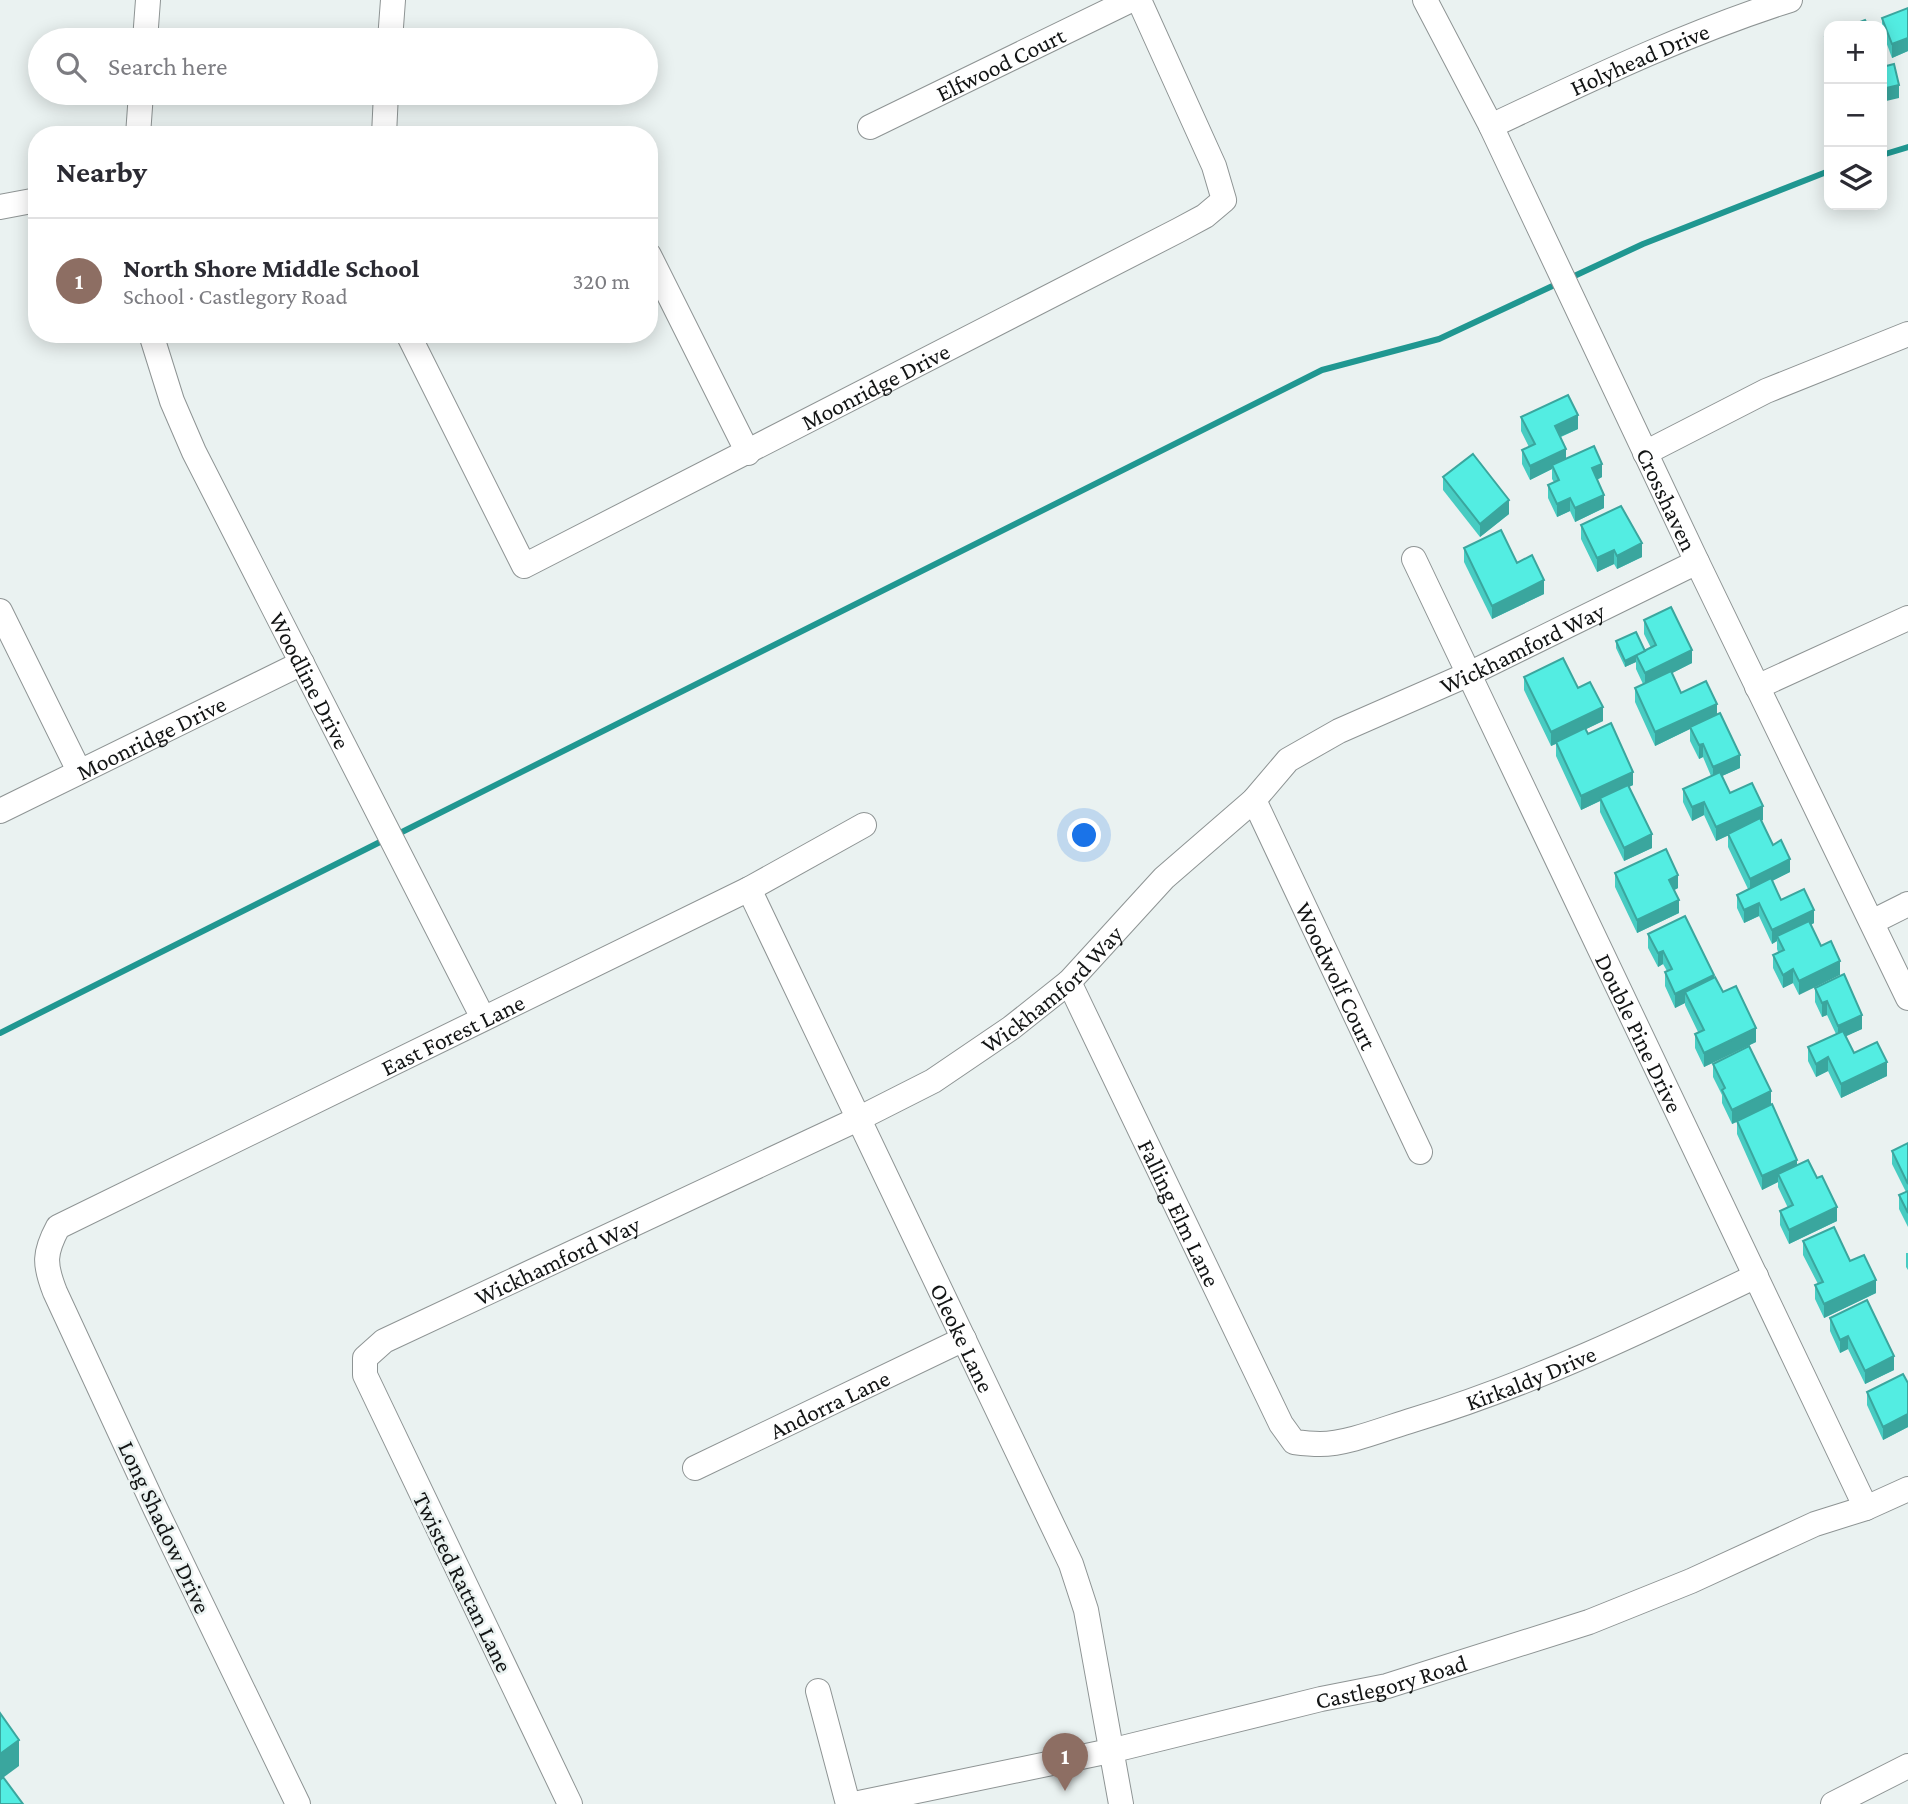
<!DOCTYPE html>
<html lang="en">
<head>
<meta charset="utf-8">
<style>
	:root { --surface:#fff; --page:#f2f2f3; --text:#2b2b33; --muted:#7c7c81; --line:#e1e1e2; --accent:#0b8043 }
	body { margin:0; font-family:"Crimson Pro",serif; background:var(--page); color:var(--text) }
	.controls { position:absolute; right:21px; top:21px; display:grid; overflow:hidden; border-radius:14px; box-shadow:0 4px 18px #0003 }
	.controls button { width:63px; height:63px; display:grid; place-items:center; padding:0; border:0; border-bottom:2px solid var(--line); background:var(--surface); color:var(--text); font:35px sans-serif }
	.you { position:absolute; left:1085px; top:836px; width:24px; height:24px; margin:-18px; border:5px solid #fff; border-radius:50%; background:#1a73e8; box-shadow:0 0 0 10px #1a73e833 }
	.badge { display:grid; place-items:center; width:46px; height:46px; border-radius:50%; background:var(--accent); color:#fff; font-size:23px; font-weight:700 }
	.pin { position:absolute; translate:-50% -58px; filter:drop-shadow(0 2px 4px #0008) }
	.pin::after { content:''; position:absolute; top:37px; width:24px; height:21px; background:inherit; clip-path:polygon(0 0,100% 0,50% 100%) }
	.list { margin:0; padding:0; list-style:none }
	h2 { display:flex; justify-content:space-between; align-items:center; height:91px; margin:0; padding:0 28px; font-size:30px }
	h2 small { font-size:23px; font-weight:400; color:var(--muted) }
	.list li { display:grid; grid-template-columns:46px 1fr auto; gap:21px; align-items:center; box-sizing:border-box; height:126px; padding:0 28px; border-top:2px solid var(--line) }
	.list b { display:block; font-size:26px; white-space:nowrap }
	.list p { margin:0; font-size:23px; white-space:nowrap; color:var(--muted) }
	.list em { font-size:23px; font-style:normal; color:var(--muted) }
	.icon { flex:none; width:38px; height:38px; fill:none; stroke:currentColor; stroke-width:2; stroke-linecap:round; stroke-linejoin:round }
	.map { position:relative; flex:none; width:1908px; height:1804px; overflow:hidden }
	.search { position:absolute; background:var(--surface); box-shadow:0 4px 18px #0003; left:28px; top:28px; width:630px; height:77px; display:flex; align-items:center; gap:18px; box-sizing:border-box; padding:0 24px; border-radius:38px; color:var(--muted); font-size:26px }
	.panel { position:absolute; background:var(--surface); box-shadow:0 4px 18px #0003; left:28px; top:126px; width:630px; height:217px; border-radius:28px }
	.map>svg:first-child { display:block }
</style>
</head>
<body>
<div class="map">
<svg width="1908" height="1804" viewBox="0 0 1908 1804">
	<rect width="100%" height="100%" fill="#eaf2f1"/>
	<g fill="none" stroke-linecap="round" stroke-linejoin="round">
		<g stroke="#209791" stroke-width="6">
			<path d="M1882,155L1908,147"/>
			<path d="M1570,278L1643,244L1829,171"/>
			<path d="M396,835L1322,370L1439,339L1561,282"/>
			<path d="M0,1033L386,839"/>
		</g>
		<defs>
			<g id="street">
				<path id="s1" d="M1425,0L1491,126L1697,562L1908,998"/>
				<path d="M145,40L148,0"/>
				<path d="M390,40L393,0"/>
				<path id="s2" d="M1491,126C1589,80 1686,33 1790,0"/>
				<path id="s3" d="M870,127L1131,0"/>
				<path d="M138,135L141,93"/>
				<path d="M384,135L386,93"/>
				<path d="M0,207L37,200"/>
				<path d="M649,255L748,453"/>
				<path id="s4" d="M151,334L172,401L194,452L483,1018"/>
				<path id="s5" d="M408,334L524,566L1179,230L1205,216L1224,200L1214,166L1139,0"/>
				<path d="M1645,453L1766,391L1908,334"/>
				<path id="s6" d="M1414,559L1866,1508"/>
				<path d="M0,611L79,771"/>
				<path d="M1757,687L1908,618"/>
				<path id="s7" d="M1254,800L1420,1152"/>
				<path id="s8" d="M0,811L302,663"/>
				<path id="s9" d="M749,889L1071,1564L1086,1610L1121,1804"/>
				<path d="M1872,922L1908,904"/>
				<path id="s10" d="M1069,982L1281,1424L1294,1442C1302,1443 1311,1444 1320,1444C1348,1444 1386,1428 1413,1420C1532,1384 1644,1330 1756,1276"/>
				<path id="s11" d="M695,1468L964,1339"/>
				<path d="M818,1691L848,1804"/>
				<path id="s12" d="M298,1804L156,1510L55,1292C44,1264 44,1253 58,1227L749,889L864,825"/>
				<path id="s13" d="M570,1804L365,1375V1358L384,1341L858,1119L933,1081L1011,1028L1069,982L1164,878L1254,800L1288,760L1339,731L1469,674L1697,562"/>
				<path id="s14" d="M854,1804L1110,1751L1321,1699L1387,1686L1589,1622L1691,1581L1815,1524L1866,1508L1908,1489"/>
				<path d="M1833,1804L1908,1766"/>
			</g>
		</defs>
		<use href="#street" stroke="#8e9494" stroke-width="26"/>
		<use href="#street" stroke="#fff" stroke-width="24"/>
	</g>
	<g fill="#47ccc2">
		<path d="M1908,8V51L1892,58L1882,31V18Z"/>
		<path d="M1829,35V61L1825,51V37Z"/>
		<path d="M1521,417L1578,429L1561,437L1566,459L1602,477L1597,480L1604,508L1575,522L1570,511L1557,517L1548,498V485L1554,482L1552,479V469L1530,480L1522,464V450L1529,447L1521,431Z"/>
		<path d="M1443,477L1509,514L1480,537L1443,490Z"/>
		<path d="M1581,525L1642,557L1617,569L1614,564L1597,572L1581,539Z"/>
		<path d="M1464,548L1517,563L1544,594L1492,619L1464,562Z"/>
		<path d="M1644,620L1692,663L1672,673L1681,693L1717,715L1740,768L1722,776L1730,793L1763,820H1761L1773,845L1790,872L1772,881L1781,900L1814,923L1811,925L1799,995L1793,983L1783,988L1773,968V955L1778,952L1777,949V941L1772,944L1759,916L1744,923L1737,908V895L1748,889L1728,847V835L1716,841L1704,815L1692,821L1683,802V789L1711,776L1703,757L1699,759L1690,741V729L1655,746L1635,702V688L1643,684L1636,669V662L1625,667L1616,648V641L1645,651L1651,648L1644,634Z"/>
		<path d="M1524,677L1578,688L1603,721L1586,729L1588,734L1633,785L1629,787L1652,848L1624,861L1600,812V801L1581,810L1556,756V744L1551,746L1524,690Z"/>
		<path d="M1615,873L1678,888L1674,890L1679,913L1637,933L1615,887Z"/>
		<path d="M1648,934L1714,978L1756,1042L1704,1067L1695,1048V1034L1698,1032L1685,1005V1003L1675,1008L1665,986V972L1667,971L1663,964L1658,967L1648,948Z"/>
		<path d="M1815,988L1862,1029L1845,1036L1854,1053L1887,1076L1841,1098L1828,1071L1816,1077L1808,1061V1047L1836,1034L1827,1015L1822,1017L1815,1002Z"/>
		<path d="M1713,1064L1771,1104L1797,1165L1837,1221L1789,1244L1780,1225V1211L1788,1208L1778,1187V1182L1762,1190L1737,1134V1122L1732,1124L1722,1103V1095L1713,1077Z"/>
		<path d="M1908,1143V1227L1899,1209V1195L1906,1192L1892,1164V1151Z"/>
		<path d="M1803,1241L1850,1261L1876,1293L1824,1318L1815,1299V1285L1818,1284L1803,1255Z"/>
		<path d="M1906,1253H1908V1270L1906,1267Z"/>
		<path d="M1830,1318L1894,1370L1865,1384L1848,1349L1840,1353L1830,1331Z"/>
		<path d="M1908,1383V1427L1883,1440L1867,1405V1392Z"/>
	</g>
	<g fill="#3aa69e">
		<path d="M1908,38V51L1892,58V44Z"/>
		<path d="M1899,85V98L1882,102V89Z"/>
		<path d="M1578,415V429L1555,439V426Z"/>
		<path d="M1566,449V462L1552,465V469L1530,480V466Z"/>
		<path d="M1602,464V477L1592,482V468Z"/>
		<path d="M1604,495V508L1575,522V508Z"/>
		<path d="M1570,498V511L1557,517V504Z"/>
		<path d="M1509,500V514L1480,537V524Z"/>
		<path d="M1642,543V557L1617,569V556Z"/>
		<path d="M1614,550V564L1597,572V558Z"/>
		<path d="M1544,580V594L1492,619V606Z"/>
		<path d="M1692,650V663L1645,687V673Z"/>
		<path d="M1645,651L1636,655V662L1625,667V661Z"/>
		<path d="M1717,704V717L1690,727V729L1655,746V732Z"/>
		<path d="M1603,707V721L1551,746V732Z"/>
		<path d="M1703,744V757L1699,759V745Z"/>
		<path d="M1740,755V768L1713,780V767Z"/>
		<path d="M1633,772V785L1601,800L1600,798V801L1581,810V796Z"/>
		<path d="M1704,802V815L1692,821V807Z"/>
		<path d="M1763,806V820L1716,841V827Z"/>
		<path d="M1652,834V848L1624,861V848Z"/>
		<path d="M1790,859V872L1750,892V879Z"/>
		<path d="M1678,875V888L1669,893V880Z"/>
		<path d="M1679,900V913L1637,933V920Z"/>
		<path d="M1759,903V916L1744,923V910Z"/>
		<path d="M1814,910V923L1779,940L1777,936V941L1772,944V930Z"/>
		<path d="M1663,951V964L1658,967V953Z"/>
		<path d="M1840,961V975L1799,995V981Z"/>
		<path d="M1793,969V983L1783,988V975Z"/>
		<path d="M1714,975V989L1685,992V1003L1675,1008V994Z"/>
		<path d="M1827,1001V1015L1822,1017V1003Z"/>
		<path d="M1862,1015V1029L1838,1040V1026Z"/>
		<path d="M1756,1028V1042L1704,1067V1053Z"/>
		<path d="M1828,1057V1071L1816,1077V1064Z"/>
		<path d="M1887,1062V1076L1841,1098V1084Z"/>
		<path d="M1771,1091V1104L1732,1124V1110Z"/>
		<path d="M1797,1160V1173L1778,1174V1182L1762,1190V1176Z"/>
		<path d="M1837,1207V1221L1789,1244V1230Z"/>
		<path d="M1876,1280V1293L1824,1318V1304Z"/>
		<path d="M1848,1336V1349L1840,1353V1340Z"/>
		<path d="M1894,1356V1370L1865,1384V1371Z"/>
		<path d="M1908,1414V1427L1883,1440V1427Z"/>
		<path d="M19,1740V1766L0,1780V1754Z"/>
	</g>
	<g fill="#53ede2" stroke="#3aa69e" stroke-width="2">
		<path d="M1908,8V38L1892,44L1882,18Z"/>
		<path d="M1865,20L1868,26H1850Z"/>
		<path d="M1829,35V48L1825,37Z"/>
		<path d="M1894,64L1899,85L1882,89V67Z"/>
		<path d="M1568,395L1578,415L1555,426L1566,449L1530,466L1522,450L1535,444L1521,417Z"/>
		<path d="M1594,446L1602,464L1592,468L1604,495L1575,508L1570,498L1557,504L1548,485L1559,480L1552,465Z"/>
		<path d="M1473,454L1509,500L1480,524L1443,477Z"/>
		<path d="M1621,506L1642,543L1617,556L1614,550L1597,558L1581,525Z"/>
		<path d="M1501,530L1517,563L1532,555L1544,580L1492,606L1464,548Z"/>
		<path d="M1671,607L1692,650L1645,673L1636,655L1656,645L1644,620Z"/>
		<path d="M1636,632L1645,651L1625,661L1616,641Z"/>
		<path d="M1563,658L1578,688L1590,682L1603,707L1551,732L1524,677Z"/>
		<path d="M1671,671L1681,693L1706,681L1717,704L1655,732L1635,688Z"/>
		<path d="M1720,713L1740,755L1713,767L1703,744L1699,745L1690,727Z"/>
		<path d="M1611,723L1633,772L1581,796L1556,742L1585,728L1588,734Z"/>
		<path d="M1720,772L1730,793L1752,783L1763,806L1716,827L1704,802L1692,807L1683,789Z"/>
		<path d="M1628,785L1652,834L1624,848L1600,798Z"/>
		<path d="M1760,818L1773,845L1781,840L1790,859L1750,879L1728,834Z"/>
		<path d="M1666,849L1678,875L1669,880L1679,900L1637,920L1615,873Z"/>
		<path d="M1771,878L1781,900L1804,889L1814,910L1772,930L1759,903L1744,910L1737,895Z"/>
		<path d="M1685,916L1714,975L1675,994L1665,972L1672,969L1663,951L1658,953L1648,934Z"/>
		<path d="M1809,921L1821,946L1831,941L1840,961L1799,981L1793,969L1783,975L1773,955L1784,950L1777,936Z"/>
		<path d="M1844,974L1862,1015L1838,1026L1827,1001L1822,1003L1815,988Z"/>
		<path d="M1715,977L1723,992L1736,986L1756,1028L1704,1053L1695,1034L1704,1030L1685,992Z"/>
		<path d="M1843,1031L1854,1053L1877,1042L1887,1062L1841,1084L1828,1057L1816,1064L1808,1047Z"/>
		<path d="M1749,1046L1771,1091L1732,1110L1722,1090L1725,1088L1713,1064Z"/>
		<path d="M1772,1104L1797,1160L1762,1176L1737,1121Z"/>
		<path d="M1908,1143V1184L1892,1151Z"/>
		<path d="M1808,1160L1817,1178L1822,1176L1837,1207L1789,1230L1780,1211L1793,1205L1778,1174Z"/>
		<path d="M1908,1191V1213L1899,1195Z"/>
		<path d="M1834,1227L1850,1261L1864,1255L1876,1280L1824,1304L1815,1285L1823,1282L1803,1241Z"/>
		<path d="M1867,1300L1894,1356L1865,1371L1848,1336L1840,1340L1830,1318Z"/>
		<path d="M1903,1374L1908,1383V1414L1883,1427L1867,1392Z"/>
		<path d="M0,1713L19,1740L0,1754Z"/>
		<path d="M3,1777L23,1804H0V1780Z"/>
	</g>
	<g text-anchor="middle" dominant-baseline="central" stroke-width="5" stroke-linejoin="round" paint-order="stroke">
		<g font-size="24" fill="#131515" stroke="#eaf2f1">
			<text stroke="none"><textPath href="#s2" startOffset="163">Holyhead Drive</textPath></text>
			<text stroke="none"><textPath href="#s3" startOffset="145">Elfwood Court</textPath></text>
			<text stroke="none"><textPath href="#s5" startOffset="654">Moonridge Drive</textPath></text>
			<text stroke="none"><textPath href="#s1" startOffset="555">Crosshaven</textPath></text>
			<text stroke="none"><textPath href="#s13" startOffset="1866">Wickhamford Way</textPath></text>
			<text stroke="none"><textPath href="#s4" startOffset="382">Woodline Drive</textPath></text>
			<text stroke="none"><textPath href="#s8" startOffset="168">Moonridge Drive</textPath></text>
			<text stroke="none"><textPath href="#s7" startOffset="194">Woodwolf Court</textPath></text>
			<text stroke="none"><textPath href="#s13" startOffset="1276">Wickhamford Way</textPath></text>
			<text stroke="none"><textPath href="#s12" startOffset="1074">East Forest Lane</textPath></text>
			<text stroke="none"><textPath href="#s6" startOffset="525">Double Pine Drive</textPath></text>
			<text stroke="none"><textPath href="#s10" startOffset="256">Falling Elm Lane</textPath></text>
			<text stroke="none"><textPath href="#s13" startOffset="709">Wickhamford Way</textPath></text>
			<text stroke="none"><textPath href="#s9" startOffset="497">Oleoke Lane</textPath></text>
			<text stroke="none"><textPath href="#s10" startOffset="760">Kirkaldy Drive</textPath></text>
			<text stroke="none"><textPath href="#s11" startOffset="149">Andorra Lane</textPath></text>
			<text transform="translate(165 1527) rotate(65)">Long Shadow Drive</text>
			<text transform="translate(463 1582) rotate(64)">Twisted Rattan Lane</text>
			<text stroke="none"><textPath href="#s14" startOffset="551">Castlegory Road</textPath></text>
		</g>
	</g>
</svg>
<div class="controls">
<button>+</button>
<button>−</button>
<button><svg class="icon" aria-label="layers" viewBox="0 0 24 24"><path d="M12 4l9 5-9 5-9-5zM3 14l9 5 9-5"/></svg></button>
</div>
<div class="you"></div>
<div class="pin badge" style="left:1065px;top:1791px;background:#8d6e63">1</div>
<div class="search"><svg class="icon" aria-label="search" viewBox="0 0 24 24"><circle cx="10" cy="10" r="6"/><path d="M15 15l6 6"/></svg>Search here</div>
<section class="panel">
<h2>Nearby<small></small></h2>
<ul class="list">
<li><span class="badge" style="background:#8d6e63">1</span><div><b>North Shore Middle School</b><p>School · Castlegory Road</p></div><em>320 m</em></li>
</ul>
</section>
</div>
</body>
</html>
